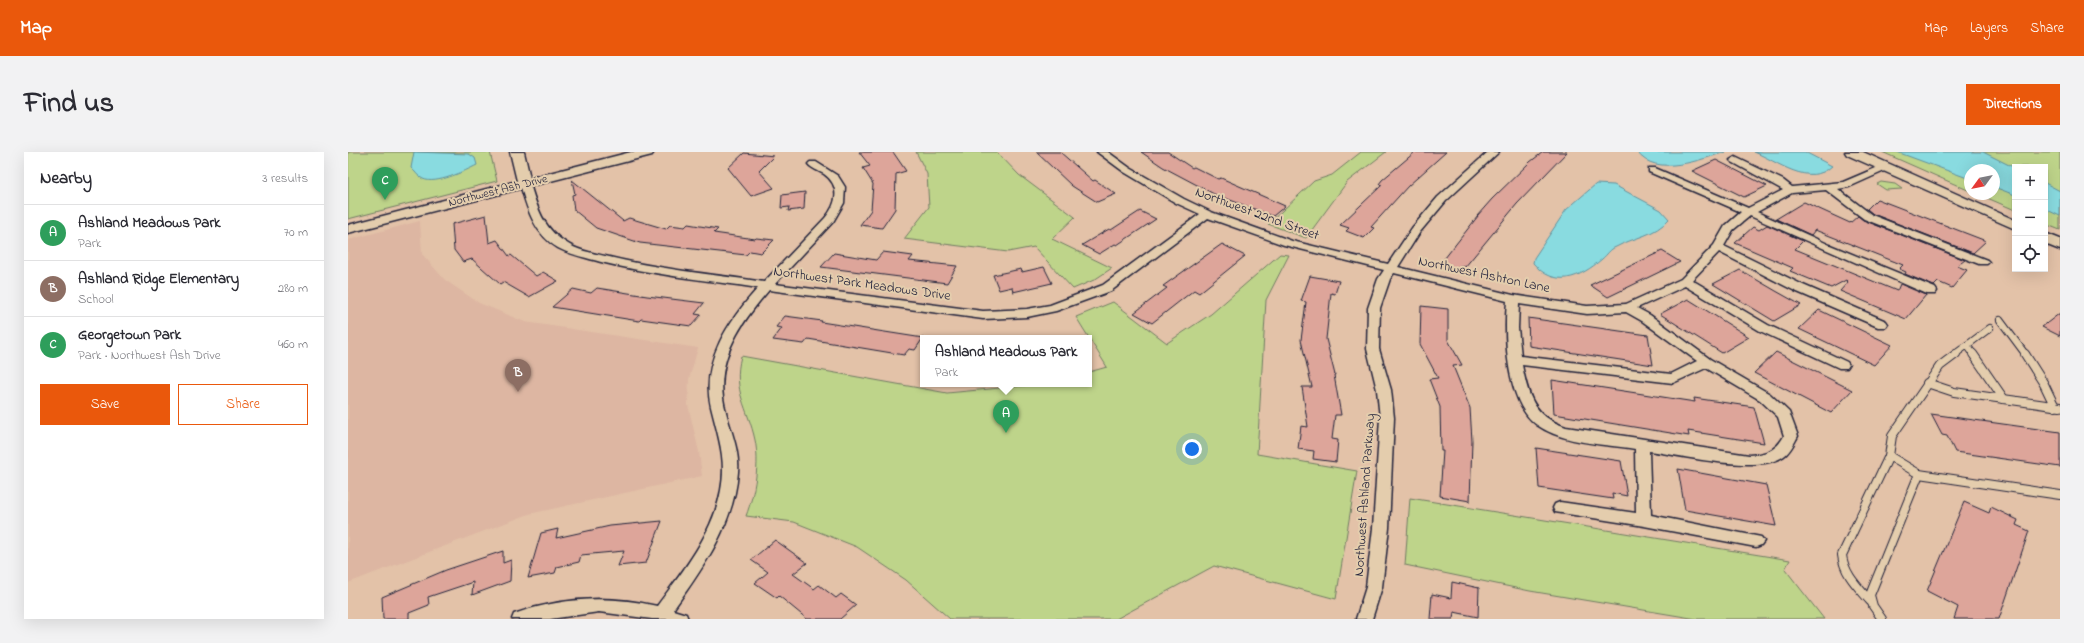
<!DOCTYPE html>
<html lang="en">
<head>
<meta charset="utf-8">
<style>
	:root { --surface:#fff; --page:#f2f2f3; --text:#2b2b33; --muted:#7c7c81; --line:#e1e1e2; --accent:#ea580c }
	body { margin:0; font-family:"Indie Flower",sans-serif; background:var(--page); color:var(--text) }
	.controls { position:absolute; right:12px; top:12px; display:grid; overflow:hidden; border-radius:0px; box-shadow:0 4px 16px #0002 }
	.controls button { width:36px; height:36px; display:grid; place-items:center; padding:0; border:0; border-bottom:1px solid var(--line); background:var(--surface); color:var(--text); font:20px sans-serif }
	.compass { position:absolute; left:1616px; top:12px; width:36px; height:36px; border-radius:50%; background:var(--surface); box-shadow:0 4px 16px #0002; rotate:237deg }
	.you { position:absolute; left:844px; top:297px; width:14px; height:14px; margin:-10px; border:3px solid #fff; border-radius:50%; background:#1a73e8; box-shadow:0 0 0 6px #1a73e833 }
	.badge { display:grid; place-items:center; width:26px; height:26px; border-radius:50%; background:var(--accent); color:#fff; font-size:13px; font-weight:700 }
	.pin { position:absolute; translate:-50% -33px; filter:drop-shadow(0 1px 2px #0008) }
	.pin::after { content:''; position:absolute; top:21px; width:14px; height:12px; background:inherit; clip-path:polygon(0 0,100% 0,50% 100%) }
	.popup { position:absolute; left:572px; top:183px; width:172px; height:52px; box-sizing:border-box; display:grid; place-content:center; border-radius:0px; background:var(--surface); filter:drop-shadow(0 1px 3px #0005); font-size:13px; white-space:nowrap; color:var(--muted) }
	.popup b { font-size:15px; color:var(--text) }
	.popup::after { content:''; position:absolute; left:50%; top:100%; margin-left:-8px; border:8px solid transparent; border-top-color:var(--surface) }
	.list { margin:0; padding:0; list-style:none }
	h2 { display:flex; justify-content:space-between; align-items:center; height:52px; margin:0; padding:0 16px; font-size:17px }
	h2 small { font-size:13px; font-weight:400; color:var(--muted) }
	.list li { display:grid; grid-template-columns:26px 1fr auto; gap:12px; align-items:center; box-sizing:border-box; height:56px; padding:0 16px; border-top:1px solid var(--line) }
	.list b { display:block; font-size:15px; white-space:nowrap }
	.list p { margin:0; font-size:13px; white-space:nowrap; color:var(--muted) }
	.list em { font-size:13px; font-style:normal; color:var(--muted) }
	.actions { display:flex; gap:8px; padding:12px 16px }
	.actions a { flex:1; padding:9px 0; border:1px solid var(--accent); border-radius:0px; text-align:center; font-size:14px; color:var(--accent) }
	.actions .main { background:var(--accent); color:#fff }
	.icon { flex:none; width:22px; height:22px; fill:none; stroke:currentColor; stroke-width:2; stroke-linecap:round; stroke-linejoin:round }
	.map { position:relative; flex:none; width:1712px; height:467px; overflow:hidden; border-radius:0px }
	header { display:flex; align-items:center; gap:24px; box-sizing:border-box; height:56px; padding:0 20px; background:var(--accent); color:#fff }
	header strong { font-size:19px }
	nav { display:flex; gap:22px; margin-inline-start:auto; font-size:14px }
	.intro { display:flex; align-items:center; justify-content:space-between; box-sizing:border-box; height:96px; padding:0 24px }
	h1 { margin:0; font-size:28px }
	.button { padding:10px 18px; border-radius:0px; background:var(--accent); color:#fff; font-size:14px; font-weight:700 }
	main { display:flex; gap:24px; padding:0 24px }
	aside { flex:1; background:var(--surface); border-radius:0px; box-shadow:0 4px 16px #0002 }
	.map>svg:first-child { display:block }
</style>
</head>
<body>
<header>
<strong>Map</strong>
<nav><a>Map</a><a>Layers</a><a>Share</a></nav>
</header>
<div class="intro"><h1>Find us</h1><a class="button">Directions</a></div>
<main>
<aside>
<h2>Nearby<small>3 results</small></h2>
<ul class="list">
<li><span class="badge" style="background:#2e9e5b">A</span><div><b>Ashland Meadows Park</b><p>Park</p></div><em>70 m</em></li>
<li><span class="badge" style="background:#8d6e63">B</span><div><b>Ashland Ridge Elementary</b><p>School</p></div><em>280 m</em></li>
<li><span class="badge" style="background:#2e9e5b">C</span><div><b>Georgetown Park</b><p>Park · Northwest Ash Drive</p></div><em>460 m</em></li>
</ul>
<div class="actions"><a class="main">Save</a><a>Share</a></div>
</aside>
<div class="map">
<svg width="1712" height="467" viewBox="0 0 1712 467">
	<rect width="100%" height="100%" fill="#e3c2a8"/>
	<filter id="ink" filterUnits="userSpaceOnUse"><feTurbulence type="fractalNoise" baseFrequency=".025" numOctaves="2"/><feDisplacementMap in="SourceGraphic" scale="8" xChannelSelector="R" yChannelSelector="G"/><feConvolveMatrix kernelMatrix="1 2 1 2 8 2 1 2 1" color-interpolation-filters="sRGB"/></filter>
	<g filter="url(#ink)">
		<path fill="#ddb6a2" d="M72,69L74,102L97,128L131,151L177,170L350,196L341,227L340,253L351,300L354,324L181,362L0,431V88Z"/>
		<g fill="#bed48a" stroke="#707b62">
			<path d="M0,0H142L149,29L0,67Z"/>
			<path d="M568,0H649L671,23L727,65L704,87L764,116L746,128L725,137L686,95L660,100L556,87L581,55L579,22Z"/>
			<path d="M1013,0H1038L999,30L958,86L920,72L966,29L984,23Z"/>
			<path d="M1534,0H1712V78L1697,72V15H1667V58L1630,42H1646V18H1622V39Z"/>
			<path d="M1533,30L1547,32L1554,37L1538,38L1529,32Z"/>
			<path d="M932,102L941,103L918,148L909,302L1009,319L988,447L866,414L768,467H602L558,428L509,395L446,370L398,364C407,340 412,312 407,288C400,255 384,240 393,204L599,241L694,232H741V220L759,215L728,165L765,150L819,191L863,162Z"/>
			<path d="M1062,346L1442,408L1437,417L1476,467H1349L1182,439L1057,413Z"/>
		</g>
		<g fill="#89dbe0" stroke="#60919e">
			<path d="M66,0L121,2L127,6L129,13C117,19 88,33 75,27C70,25 67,19 63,16Z"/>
			<path d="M1289,0H1378C1353,7 1308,26 1289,0Z"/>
			<path d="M1406,0H1457L1484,14C1461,36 1429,9 1406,0Z"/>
			<path d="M1549,0H1635L1667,16V43L1646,35V18H1622V27Z"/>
			<path d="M1697,31L1712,39V64L1697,57Z"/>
			<path d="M1248,32L1266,33L1313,58L1321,67C1307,84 1286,85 1268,95C1262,97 1259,103 1254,107C1232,126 1207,137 1185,111L1186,106L1218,58Z"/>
		</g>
		<g fill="#dda59a" stroke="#22223b">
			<path d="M511,0H545L558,19L548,22L547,57L534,76L512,73L523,58L525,32L515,16L522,14Z"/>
			<path d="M688,0H712L745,29L747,28L768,42L749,50L724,34Z"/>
			<path d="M793,0H820L844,16L846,15L870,27L873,26L937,54L925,64L866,42L815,15Z"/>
			<path d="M1067,0H1098L1060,34L1023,75L1026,76L1016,86L998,79L1001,76L992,73L1034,33L1031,32L1034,28Z"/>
			<path d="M1195,0H1219L1169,52L1117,115L1113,114L1111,117L1093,111L1130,64H1129L1144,47L1182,10Z"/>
			<path d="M396,1L426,4L411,19L426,36L403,44L380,16Z"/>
			<path d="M1368,8L1419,34L1396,45L1344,19Z"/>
			<path d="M224,28L275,69L281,66L318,77L322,73L337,75L340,72L370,77L366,81L407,87L408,86L426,88L413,101L402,99L398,103L292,91L248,76L226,58L224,43L227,42Z"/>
			<path d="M457,40L456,57L440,59L441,55L433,56L434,43Z"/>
			<path d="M1529,47L1638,89L1625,101L1525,62L1519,57Z"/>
			<path d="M1456,50L1502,71L1510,64L1515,68L1617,108L1609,114L1619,118L1604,136L1590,130L1586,134L1557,122L1558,120L1551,117L1555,113L1467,78L1463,83L1428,67Z"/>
			<path d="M792,59L808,67L769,93L767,92L751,102L734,93L761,77L763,78Z"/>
			<path d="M138,63L141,91L149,88L161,104L163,103L188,124L195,120L210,129L181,145L155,130L152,132L124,107L115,110L106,98L104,72Z"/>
			<path d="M1419,73L1455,89L1447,97L1549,139L1552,132L1578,143L1558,167L1492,139L1500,130L1498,128L1483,136L1442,119L1445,116L1387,91L1405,75L1411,78Z"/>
			<path d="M874,92L897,104L851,141L846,138L804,171L786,161L819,136L815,134Z"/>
			<path d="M1314,99L1332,110L1260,145L1242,133Z"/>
			<path d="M535,100L565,104L561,109L609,114L599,131L473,115L486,101L528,108Z"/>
			<path d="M696,115L704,131L665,140L664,135L651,138L645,123L673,117L674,120Z"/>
			<path d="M1392,118L1428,139L1453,153L1426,169L1365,132Z"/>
			<path d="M962,124L991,129L987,142L983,141L978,187L987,223H986L993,263H987L984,287L990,288L988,310L965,307L966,299L950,297L953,274L960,275L954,235H964L953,188L958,150L953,149Z"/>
			<path d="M249,136L299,144L356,151L347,162L353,163L343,174L293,167L291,169L204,155L225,137L243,141Z"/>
			<path d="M1340,147L1401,185L1374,201L1312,162Z"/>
			<path d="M1073,154L1100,157V188L1114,213L1105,214L1122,256L1124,289L1122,349L1092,344L1095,299H1093L1092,255L1081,227L1090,226L1072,192Z"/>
			<path d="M1471,158L1544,193L1526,213L1451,177Z"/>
			<path d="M1712,161V184L1694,175Z"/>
			<path d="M437,164L474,169L473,170L575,186L567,198L561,197L556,203L460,187L456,192L425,188L434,176L428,175Z"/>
			<path d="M1180,166L1300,183L1305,213L1181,194Z"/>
			<path d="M1428,200L1504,238L1483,261L1406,221Z"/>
			<path d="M1204,228L1347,250L1346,246L1406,255L1416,291L1340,279L1341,284L1206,262Z"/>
			<path d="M1583,262L1712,280V315L1607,300L1599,284L1594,283Z"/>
			<path d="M1188,296L1273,309L1279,344L1264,341L1265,347L1191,336Z"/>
			<path d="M1330,317L1418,333L1428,374L1337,358Z"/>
			<path d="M1616,350L1641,361L1643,355L1670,368L1668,373L1681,379L1651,467H1606L1610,455L1579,439Z"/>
			<path d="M314,369L298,411L270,414L276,399L233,403L231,410L209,415L207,421L180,426L193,381L210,377L208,386L262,374Z"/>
			<path d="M427,388L459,411L445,422L466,437L471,433L488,446L493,442L508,453L492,467H459L431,444L429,446L407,431L420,420L403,408Z"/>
			<path d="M155,399V411L163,408L162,429L124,443L125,430L80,445L81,453L61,461V467H35L34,445L98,418Z"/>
			<path d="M1104,430L1131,436L1130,465L1106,460L1105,467H1082L1084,442L1103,446Z"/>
		</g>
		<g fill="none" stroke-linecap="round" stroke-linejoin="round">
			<defs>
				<g id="lane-far1">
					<path d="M1652,168L1678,203"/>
					<path d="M1619,193L1626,203"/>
					<path d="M1606,203L1642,176"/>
				</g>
				<g id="lane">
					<path d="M1625,202L1656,247"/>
					<path d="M1677,202L1696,232L1707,255"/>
					<path d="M1579,231L1606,240L1712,255"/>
					<path d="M1571,322L1541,304L1544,284L1592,214L1608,202"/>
					<path d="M1522,449C1510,435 1496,422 1494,403L1541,304"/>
					<path d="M1534,467L1525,454L1522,443L1571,322L1712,343"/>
				</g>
				<path id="street" d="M749,0H760L782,16L836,47L863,60L944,89L1040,112L1064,76L1090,45L1140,0H1151L1098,49L1072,80L1050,115L1165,143L1239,154L1278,152L1333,127L1366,93L1377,74L1393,60L1301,20V16H1307L1400,56L1435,38L1384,10L1382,8L1387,5L1435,28L1444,35L1495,30L1535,13H1541V17L1501,35L1490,37L1524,63L1639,108L1641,110L1639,112H1631L1516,67L1478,38L1444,41L1409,60L1482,93L1587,136L1589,139L1587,142H1579L1402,64L1385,78L1376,94L1455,133L1538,169L1540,172L1538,175H1530L1447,139L1371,100L1344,128L1420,173L1499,210L1501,213L1499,216H1491L1412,179L1337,134L1289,156L1302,163L1362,207L1422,242L1441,260L1450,284C1446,291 1443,299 1436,304C1411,323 1332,303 1301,299L1303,363L1413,385L1416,389L1413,393L1408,395L1296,374L1207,360L1205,356L1207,352L1212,350L1288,361L1287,297C1256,292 1216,292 1189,273C1158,251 1156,184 1159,149L1046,121L1042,127L1032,156L1031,197L1043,238L1046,266L1041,376L1034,435L1024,467H1008L1018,435L1025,376L1032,266L1029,238L1019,197L1020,156L1030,127L1036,118L936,93L860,66L763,139L708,159L679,165L635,167L421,138C391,173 364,212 378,260C383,280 392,299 390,320C386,373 355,416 325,458L338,462L340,467H304L251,460L202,467H164L166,462C213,445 262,443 309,454C335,419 365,382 373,338C379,308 370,284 363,255C352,210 381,168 410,136C358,128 305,123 253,110C239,106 223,103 210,96C186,82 179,56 172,32L173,30L177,29L182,32C189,55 195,76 217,90C228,98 244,101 257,104C309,117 363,122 416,130L477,66C489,52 493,34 476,22C471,19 464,17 460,12L462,10H468L490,24L497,35L496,51L485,70L427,132L635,159L679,157L702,153L755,133L852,62L828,51L776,20ZM1171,152L1239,162L1278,160L1294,169L1349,209L1323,222L1173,204L1170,176ZM1174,213L1325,231L1358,216L1412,248L1430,265L1436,284C1428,299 1417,302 1401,303L1218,275C1185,264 1180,243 1174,213Z"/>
				<g id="secondary">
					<path d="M162,0H176L182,26L283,0H306L304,3L0,81V73L169,29Z"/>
					<path d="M1497,0H1515L1667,68V77L1499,3Z"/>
					<path d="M1697,81L1712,87V98L1697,92Z"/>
				</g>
			</defs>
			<use href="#lane-far1" stroke="#22223b" stroke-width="8"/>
			<use href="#lane" stroke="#22223b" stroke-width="10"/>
			<use href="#street" stroke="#22223b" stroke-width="3"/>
			<use href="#secondary" stroke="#22223b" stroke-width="3"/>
			<use href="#lane-far1" stroke="#e4cdad" stroke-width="6"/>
			<use href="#lane" stroke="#e4cdad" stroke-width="8"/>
			<use href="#street" fill="#e4cdad" fill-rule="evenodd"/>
			<use href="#secondary" fill="#e4cdad" fill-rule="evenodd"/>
		</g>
	</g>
	<g text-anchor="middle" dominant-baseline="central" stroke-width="4" stroke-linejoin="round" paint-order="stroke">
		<g font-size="12" fill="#22223b" stroke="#e4cdad">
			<text transform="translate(150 39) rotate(-14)">Northwest Ash Drive</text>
		</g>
		<g font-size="14" fill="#22223b" stroke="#e4cdad">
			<text transform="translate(909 62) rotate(20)">Northwest 22nd Street</text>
			<text transform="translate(1136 123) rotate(12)">Northwest Ashton Lane</text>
			<text transform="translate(514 132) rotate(8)">Northwest Park Meadows Drive</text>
			<text transform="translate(1017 343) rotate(-86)">Northwest Ashland Parkway</text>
		</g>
	</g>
</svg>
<div class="controls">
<button>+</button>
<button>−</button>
<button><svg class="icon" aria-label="locate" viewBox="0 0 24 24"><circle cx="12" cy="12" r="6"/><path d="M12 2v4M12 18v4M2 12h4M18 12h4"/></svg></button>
</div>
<svg class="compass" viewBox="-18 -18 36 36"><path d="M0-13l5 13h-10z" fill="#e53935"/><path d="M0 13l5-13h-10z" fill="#7c7c81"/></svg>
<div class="you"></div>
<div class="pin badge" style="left:658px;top:281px;background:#2e9e5b">A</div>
<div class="popup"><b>Ashland Meadows Park</b>Park</div>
<div class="pin badge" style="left:170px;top:240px;background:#8d6e63">B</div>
<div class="pin badge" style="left:37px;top:48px;background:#2e9e5b">C</div>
</div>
</main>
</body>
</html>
